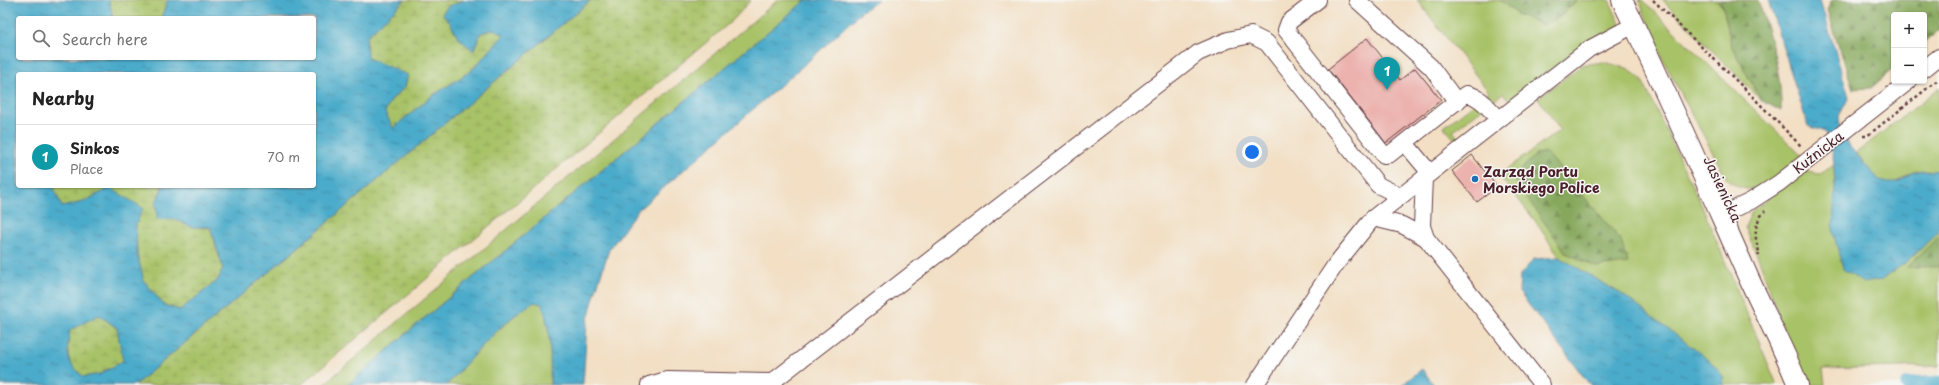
<!DOCTYPE html>
<html lang="en">
<head>
<meta charset="utf-8">
<style>
	:root { --surface:#fff; --page:#f2f2f2; --text:#222; --muted:#767676; --line:#e0e0e0; --accent:#111827 }
	body { margin:0; font-family:"Playpen Sans",sans-serif; background:var(--page); color:var(--text) }
	.controls { position:absolute; right:12px; top:12px; display:grid; overflow:hidden; border-radius:4px; box-shadow:0 1px 3px #0004 }
	.controls button { width:36px; height:36px; display:grid; place-items:center; padding:0; border:0; border-bottom:1px solid var(--line); background:var(--surface); color:var(--text); font:20px sans-serif }
	.you { position:absolute; left:1252px; top:152px; width:14px; height:14px; margin:-10px; border:3px solid #fff; border-radius:50%; background:#1a73e8; box-shadow:0 0 0 6px #1a73e833 }
	.badge { display:grid; place-items:center; width:26px; height:26px; border-radius:50%; background:var(--accent); color:#fff; font-size:13px; font-weight:700 }
	.pin { position:absolute; translate:-50% -33px; filter:drop-shadow(0 1px 2px #0008) }
	.pin::after { content:''; position:absolute; top:21px; width:14px; height:12px; background:inherit; clip-path:polygon(0 0,100% 0,50% 100%) }
	.list { margin:0; padding:0; list-style:none }
	h2 { display:flex; justify-content:space-between; align-items:center; height:52px; margin:0; padding:0 16px; font-size:17px }
	h2 small { font-size:13px; font-weight:400; color:var(--muted) }
	.list li { display:grid; grid-template-columns:26px 1fr auto; gap:12px; align-items:center; box-sizing:border-box; height:64px; padding:0 16px; border-top:1px solid var(--line) }
	.list b { display:block; font-size:15px; white-space:nowrap }
	.list p { margin:0; font-size:13px; white-space:nowrap; color:var(--muted) }
	.list em { font-size:13px; font-style:normal; color:var(--muted) }
	.icon { flex:none; width:22px; height:22px; fill:none; stroke:currentColor; stroke-width:2; stroke-linecap:round; stroke-linejoin:round }
	.map { position:relative; flex:none; width:1939px; height:385px; overflow:hidden }
	.search { position:absolute; background:var(--surface); box-shadow:0 1px 3px #0004; left:16px; top:16px; width:300px; height:44px; display:flex; align-items:center; gap:10px; box-sizing:border-box; padding:0 14px; border-radius:4px; color:var(--muted); font-size:15px }
	.panel { position:absolute; background:var(--surface); box-shadow:0 1px 3px #0004; left:16px; top:72px; width:300px; height:116px; border-radius:4px }
	.map>svg:first-child { display:block }
</style>
</head>
<body>
<div class="map">
<svg width="1939" height="385" viewBox="0 0 1939 385">
	<defs>
		<pattern id="forest-firs" width="22" height="20" patternUnits="userSpaceOnUse"><rect width="22" height="20" fill="#86a85c"/><path d="M5 1l3.5 6h-7zM16 11l3.5 6h-7z" fill="#70884c"/></pattern>
		<pattern id="wetland-marsh" width="20" height="14" patternUnits="userSpaceOnUse"><rect width="20" height="14" fill="#a8c268"/><path d="M1 5h8M5 5V1M11 12h8M15 12V8" fill="none" stroke="#92a65a"/></pattern>
		<pattern id="water-ripples" width="26" height="14" patternUnits="userSpaceOnUse"><rect width="26" height="14" fill="#4babca"/><path d="M2 4q2-2 4 0t4 0M15 11q2-2 4 0t4 0" fill="none" stroke="#408ba4"/></pattern>
	</defs>
	<rect width="100%" height="100%" fill="#f6f6f2"/>
	<filter id="ink" filterUnits="userSpaceOnUse"><feTurbulence type="fractalNoise" baseFrequency=".025" numOctaves="2"/><feDisplacementMap in="SourceGraphic" scale="8" xChannelSelector="R" yChannelSelector="G"/><feConvolveMatrix kernelMatrix="1 2 1 2 8 2 1 2 1" color-interpolation-filters="sRGB"/></filter>
	<filter id="wash" filterUnits="userSpaceOnUse"><feTurbulence type="fractalNoise" baseFrequency=".012" numOctaves="4" result="noise"/><feDisplacementMap in="SourceGraphic" scale="16" xChannelSelector="R" yChannelSelector="G"/><feGaussianBlur stdDeviation="0.9" result="paint"/><feColorMatrix in="noise" values="0 0 0 0 0 0 0 0 0 0 0 0 0 0 0 0 0 1.4 0 .05"/><feComposite in="paint" operator="in"/></filter>
	<g filter="url(#wash)">
		<rect width="100%" height="100%" fill="#f2dfc4"/>
		<g fill="#a8c268" stroke="#79704a">
			<path d="M778,0H806L409,331L348,385H323Z"/>
			<path d="M1417,0H1500L1517,14L1558,18L1578,0H1609L1623,30L1515,107L1503,93L1453,131L1460,140L1457,142L1444,127L1489,92Z"/>
			<path d="M1639,0H1642L1802,156C1787,168 1763,195 1742,188C1737,187 1732,183 1728,181L1663,60Z"/>
			<path d="M1662,0H1717L1723,7L1732,47L1761,100Z"/>
			<path d="M1604,62L1627,68L1642,80L1701,204L1777,385H1724L1723,376L1623,295L1559,257L1536,222L1499,175L1560,130L1538,98L1582,65Z"/>
			<path d="M1939,88V171C1931,171 1922,169 1914,172C1903,176 1894,189 1880,181C1870,176 1864,161 1856,153Z"/>
			<path d="M1834,165L1835,184L1881,280L1909,260L1939,231V366L1823,369L1825,385H1809L1785,334L1760,262L1745,227L1752,211L1803,171L1820,174Z"/>
			<path d="M534,302L542,304C551,329 551,358 550,385H447C473,356 500,323 534,302Z"/>
		</g>
		<g fill="url(#forest-firs)" stroke="#686444">
			<path d="M1500,0H1578L1558,18L1542,25L1517,14Z"/>
			<path d="M1717,0H1758C1770,36 1782,73 1781,111L1761,100L1732,47L1723,7Z"/>
			<path d="M1832,0H1939V30L1924,43V15H1894V68L1871,88L1853,89L1827,10Z"/>
			<path d="M1546,152L1621,240L1628,263L1596,267L1566,253L1513,178L1536,154Z"/>
			<path d="M1939,236V267H1907Z"/>
		</g>
		<g fill="url(#wetland-marsh)" stroke="#79704a">
			<path d="M109,0H168L161,18H113Z"/>
			<path d="M405,0H440L441,2L443,0H465L448,6L457,36L473,50L480,33L494,29L504,35L471,71L432,96L393,128L384,112L392,99L405,87L368,58L366,49L367,36Z"/>
			<path d="M591,0H751L734,19L301,385H135Z"/>
			<path d="M53,186H163L158,196C175,220 178,228 210,227L223,268L218,280L180,310L164,305L144,281L137,254L136,225L110,188L83,202L62,207Z"/>
			<path d="M99,315L117,328L123,361L100,374L84,377C65,362 66,352 70,330Z"/>
		</g>
		<g fill="url(#water-ripples)" stroke="#4a657a" fill-rule="evenodd">
			<path d="M0,0H109L113,18H18V58H314V18H161L168,0H405L367,36L366,49L368,58L408,75L405,87L392,99L385,112L393,128L432,96L471,71L504,35L494,29L481,33L473,51C468,45 460,41 457,35C450,25 453,24 442,14L448,6L465,0H591L135,385H0ZM18,74H314V186H163L156,202L157,219H175L192,227H210L223,268L218,280L180,310L164,305L144,281L137,254L136,225L143,208L110,188L83,202L62,207L53,186H18ZM99,315L117,328L123,361L100,374L84,377C65,362 66,352 70,330Z"/>
			<path d="M806,0H879L862,11L813,57L638,210L609,250L595,293L587,323L583,385H550C551,358 551,329 542,304L534,302C500,322 473,356 447,385H348L409,331Z"/>
			<path d="M1768,0H1820L1849,97L1839,116L1840,124L1850,147L1880,181L1888,183L1900,181L1914,172L1925,170L1939,171V231L1909,260L1881,280L1863,283L1843,269L1833,232L1835,184L1833,154L1825,132L1808,126Z"/>
			<path d="M1559,257L1623,295L1709,360L1723,376L1724,385H1590L1519,292L1520,275L1534,259Z"/>
			<path d="M1422,369L1434,385H1402Z"/>
		</g>
		<g fill="none" stroke-linecap="round" stroke-linejoin="round">
			<path stroke="#4babca" stroke-width="15" d="M1908,385L1939,383"/>
		</g>
		<g id="blocks">
			<g fill="#ecb2ae">
				<path d="M1367,38L1400,80L1415,68L1441,100L1386,143L1328,69Z"/>
				<path d="M1472,155L1497,187L1477,202L1452,171Z"/>
			</g>
		</g>
	</g>
	<g filter="url(#ink)">
		<use href="#blocks" fill-opacity="0" stroke="#633c42" stroke-width="1"/>
		<g fill="none" stroke-linecap="round" stroke-linejoin="round">
			<defs>
				<g id="minor">
					<path d="M1318,0L1289,22L1286,30L1384,155L1390,154L1466,94C1481,96 1489,109 1499,119"/>
					<path d="M1357,0L1431,67L1457,102"/>
					<path d="M1924,69L1939,57"/>
					<path d="M1405,143L1430,173"/>
					<path d="M1424,178L1422,226L1426,238L1542,385"/>
					<path d="M1722,215L1751,201L1779,183L1909,81"/>
					<path d="M1373,218L1402,225L1426,238"/>
					<path d="M649,385L667,380L772,382"/>
					<path d="M771,385L772,382L1198,53L1228,40L1251,35L1267,43L1378,185L1400,196"/>
					<path d="M1255,385L1336,264L1373,218L1589,49L1634,25"/>
				</g>
				<path id="major" d="M1622,0C1667,92 1708,187 1750,281C1766,316 1784,349 1798,385"/>
			</defs>
			<use href="#minor" stroke="#633c42" stroke-width="18"/>
			<use href="#major" stroke="#633c42" stroke-width="22"/>
			<g stroke="#633c42" stroke-width="2.5" stroke-dasharray="3 3" stroke-linecap="butt">
				<path d="M1653,0L1746,90L1802,147"/>
				<path d="M1863,136H1867L1939,79"/>
				<path d="M1757,255L1760,254C1754,239 1753,223 1765,211"/>
			</g>
			<use href="#minor" stroke="#fff" stroke-width="16"/>
			<use href="#major" stroke="#fff" stroke-width="20"/>
		</g>
	</g>
	<circle fill="#1f6fb2" stroke="#f6f6f2" stroke-width="1.5" cx="1475" cy="179" r="4"/>
	<g text-anchor="middle" dominant-baseline="central" stroke-width="3" stroke-linejoin="round" paint-order="stroke">
		<g font-size="14" fill="#4a1f2b" stroke="#f6f6f2">
			<text transform="translate(1818 152) rotate(-38)">Kuźnicka</text>
			<text transform="translate(1723 189) rotate(65)">Jasienicka</text>
		</g>
		<g font-size="14" font-weight="bold" fill="#4a1f2b" stroke="#f6f6f2" text-anchor="start">
			<text x="1483" y="171">Zarząd Portu<tspan x="1483" dy="16">Morskiego Police</tspan></text>
		</g>
	</g>
</svg>
<div class="controls">
<button>+</button>
<button>−</button>
</div>
<div class="you"></div>
<div class="pin badge" style="left:1387px;top:90px;background:#0f9aa8">1</div>
<div class="search"><svg class="icon" aria-label="search" viewBox="0 0 24 24"><circle cx="10" cy="10" r="6"/><path d="M15 15l6 6"/></svg>Search here</div>
<section class="panel">
<h2>Nearby<small></small></h2>
<ul class="list">
<li><span class="badge" style="background:#0f9aa8">1</span><div><b>Sinkos</b><p>Place</p></div><em>70 m</em></li>
</ul>
</section>
</div>
</body>
</html>
